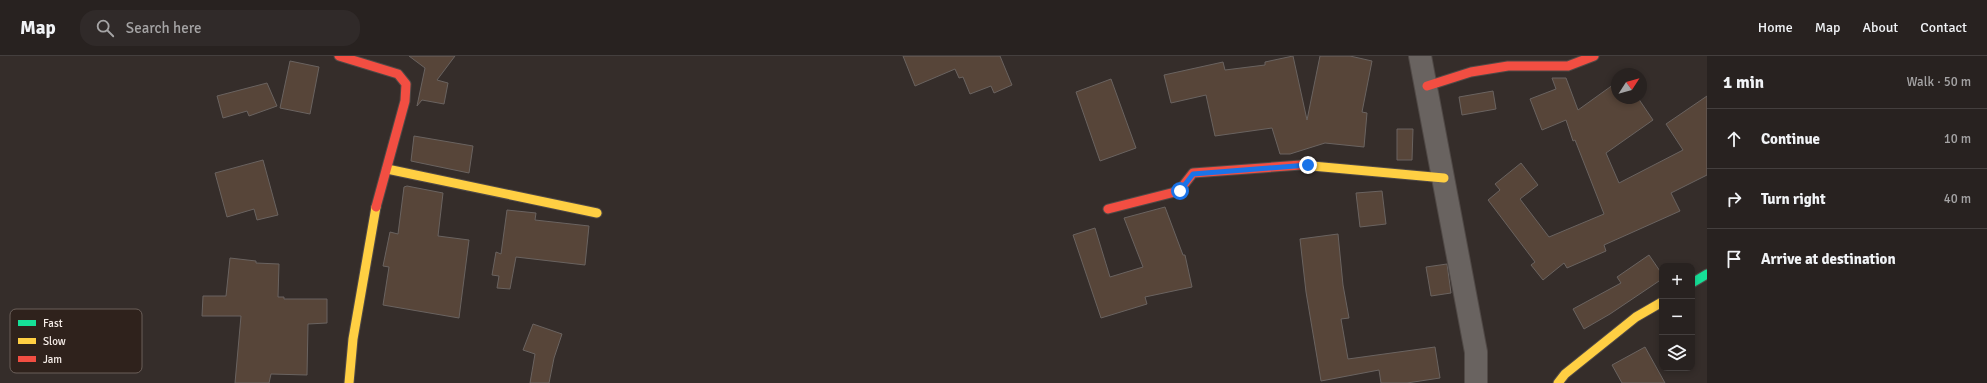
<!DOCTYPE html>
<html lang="en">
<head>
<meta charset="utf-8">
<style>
	:root { --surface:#282220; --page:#302a29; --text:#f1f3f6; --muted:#a5a4a5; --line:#443f3e }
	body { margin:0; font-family:Signika,sans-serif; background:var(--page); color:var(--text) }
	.controls { position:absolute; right:12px; bottom:12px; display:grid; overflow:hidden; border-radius:8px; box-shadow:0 2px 6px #0003 }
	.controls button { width:36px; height:36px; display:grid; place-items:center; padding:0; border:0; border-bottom:1px solid var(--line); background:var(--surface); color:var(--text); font:20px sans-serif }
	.compass { position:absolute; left:1611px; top:12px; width:36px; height:36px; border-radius:50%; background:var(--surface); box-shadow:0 2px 6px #0003; rotate:54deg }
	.stop { position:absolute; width:12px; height:12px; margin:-9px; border:3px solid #1a73e8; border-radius:50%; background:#fff }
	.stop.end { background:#1a73e8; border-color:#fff; box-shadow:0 1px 4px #0008 }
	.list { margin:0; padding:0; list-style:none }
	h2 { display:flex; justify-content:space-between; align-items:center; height:52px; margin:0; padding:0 16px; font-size:17px }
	h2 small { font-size:13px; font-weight:400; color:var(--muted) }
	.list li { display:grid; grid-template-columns:26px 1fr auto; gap:12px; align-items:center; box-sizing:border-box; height:60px; padding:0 16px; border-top:1px solid var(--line) }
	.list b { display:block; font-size:15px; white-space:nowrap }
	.list em { font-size:13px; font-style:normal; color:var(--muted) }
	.icon { flex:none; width:22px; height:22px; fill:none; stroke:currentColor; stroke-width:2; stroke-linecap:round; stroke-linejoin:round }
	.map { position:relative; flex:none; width:1707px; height:327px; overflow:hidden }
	header { display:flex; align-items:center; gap:24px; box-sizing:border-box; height:56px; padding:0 20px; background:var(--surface); border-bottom:1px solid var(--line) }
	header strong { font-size:19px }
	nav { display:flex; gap:22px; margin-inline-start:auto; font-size:14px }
	.search { width:280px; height:36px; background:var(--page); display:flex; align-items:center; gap:10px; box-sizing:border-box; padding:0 14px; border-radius:16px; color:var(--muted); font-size:15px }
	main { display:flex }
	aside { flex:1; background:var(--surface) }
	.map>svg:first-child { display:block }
</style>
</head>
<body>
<header>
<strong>Map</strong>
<div class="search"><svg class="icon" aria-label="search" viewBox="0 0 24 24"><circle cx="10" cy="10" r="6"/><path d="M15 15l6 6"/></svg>Search here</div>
<nav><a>Home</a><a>Map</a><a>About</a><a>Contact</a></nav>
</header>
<main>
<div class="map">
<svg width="1707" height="327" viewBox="0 0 1707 327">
	<rect width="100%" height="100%" fill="#352d2a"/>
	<g fill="#574539" stroke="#6a6360">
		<path d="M409,0H455L437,24L448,27L444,48L422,44L417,50L425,12Z"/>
		<path d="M903,0H1000L1012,29L994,37L991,30L970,38L963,21L959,22L955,13L915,30Z"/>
		<path d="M1293,0L1307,64L1320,0H1350L1372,5L1362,56L1367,57L1364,91L1325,87L1290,98H1280L1272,72L1215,80L1206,39L1171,47L1164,19L1223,6L1225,14L1265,9V6Z"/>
		<path d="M290,5L319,11L310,58L280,52Z"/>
		<path d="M1552,22H1566L1578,54L1617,26V42H1638L1653,64L1606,97L1619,127L1683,94L1666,68L1707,40V119L1671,137L1680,155L1604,189L1606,195L1567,212L1564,207L1543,224L1531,209L1535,206L1488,144L1500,134L1495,128L1521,107L1538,129L1520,143L1549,181L1604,158L1575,84L1573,85L1566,64L1542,74L1530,43L1556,33Z"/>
		<path d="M1111,23L1136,92L1100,105L1076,36Z"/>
		<path d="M267,27L277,50L249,60L247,55L223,62L217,40Z"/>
		<path d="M1493,35L1496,53L1462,59L1459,41Z"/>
		<path d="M1397,73H1413L1412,104H1397Z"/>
		<path d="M414,80L473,90L469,117L411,105Z"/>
		<path d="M263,104L278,159L257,164L254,153L227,161L215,117Z"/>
		<path d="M407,130L443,137L438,180L469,184L459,262L383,249L389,211L383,210L390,176L398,178L404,131Z"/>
		<path d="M1382,135L1386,168L1360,171L1356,137Z"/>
		<path d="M1165,151L1183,199H1185L1192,231L1145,241L1147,248L1101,262L1073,179L1095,172L1110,221L1143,211L1124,162Z"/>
		<path d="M507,154L536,157L535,164L589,170L585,209L516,201L510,233L497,232L499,220L492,219L496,196L501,198Z"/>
		<path d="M1338,178L1343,229L1349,262L1341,263L1348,303L1435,291L1440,322L1407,327H1381L1379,314L1321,325L1306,236L1300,183Z"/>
		<path d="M1649,199L1662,218V223L1610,258L1584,273L1573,253L1621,227L1617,221Z"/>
		<path d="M230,202L256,205V207L279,208L278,241H284V243H327V267L308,268L307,319L271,318L269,327H235L241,260H202L203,240H226Z"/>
		<path d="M1447,208L1451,237L1431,240L1426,211Z"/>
		<path d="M533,268L562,278L554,302L549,327H530L535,298L523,294Z"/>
		<path d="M1645,291L1665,327H1622L1612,309Z"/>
	</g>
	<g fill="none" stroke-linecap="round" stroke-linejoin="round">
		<defs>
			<path id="street" d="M1420,0L1476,296V327"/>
			<path id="fast" d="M1692,227L1707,218"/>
			<g id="slow">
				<path d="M1301,109L1444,122"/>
				<path d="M387,113L597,157"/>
				<path d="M349,327L353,283L376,151"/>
				<path d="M1558,327L1565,318L1636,261L1662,246"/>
			</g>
			<g id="jam">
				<path d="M339,0L398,18L406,28L405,45L376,151"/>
				<path d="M1427,30L1471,16L1508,10H1568L1594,0"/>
				<path d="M1108,153L1179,135L1193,117L1301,109"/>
			</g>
		</defs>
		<use href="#street" stroke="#504946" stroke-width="24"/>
		<use href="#fast" stroke="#504946" stroke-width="11"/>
		<use href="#slow" stroke="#504946" stroke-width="11"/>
		<use href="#jam" stroke="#504946" stroke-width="11"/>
		<use href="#street" stroke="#696360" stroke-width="22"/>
		<use href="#fast" stroke="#16e098" stroke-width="9"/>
		<use href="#slow" stroke="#ffcf43" stroke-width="9"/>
		<use href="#jam" stroke="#f24e42" stroke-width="9"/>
	</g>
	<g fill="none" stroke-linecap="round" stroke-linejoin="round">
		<path stroke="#1a73e8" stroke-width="5" d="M1180,135L1193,118L1308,109"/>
	</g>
	<rect x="10" y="253" width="132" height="64" rx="6" fill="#2f221c" stroke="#6b5f59" stroke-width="1"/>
	<rect x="18" y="264" width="18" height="6" fill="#16e098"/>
	<rect x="18" y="282" width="18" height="6" fill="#ffcf43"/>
	<rect x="18" y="300" width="18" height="6" fill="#f24e42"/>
	<g font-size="11" fill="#f6ede8">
		<text x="43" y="271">Fast</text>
		<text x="43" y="289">Slow</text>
		<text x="43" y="307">Jam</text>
	</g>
</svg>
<div class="controls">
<button>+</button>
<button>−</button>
<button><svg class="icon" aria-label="layers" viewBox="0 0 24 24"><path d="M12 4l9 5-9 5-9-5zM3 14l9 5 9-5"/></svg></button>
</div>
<svg class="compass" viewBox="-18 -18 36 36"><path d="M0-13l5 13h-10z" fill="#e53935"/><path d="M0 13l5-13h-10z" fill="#a5a4a5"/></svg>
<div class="stop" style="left:1180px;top:135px"></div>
<div class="stop end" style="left:1308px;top:109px"></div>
</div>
<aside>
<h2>1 min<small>Walk · 50 m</small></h2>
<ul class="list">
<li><svg class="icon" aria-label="ahead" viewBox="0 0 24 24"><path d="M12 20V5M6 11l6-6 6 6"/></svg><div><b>Continue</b></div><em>10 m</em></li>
<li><svg class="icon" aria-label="right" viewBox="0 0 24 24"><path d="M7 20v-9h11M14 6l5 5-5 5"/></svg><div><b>Turn right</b></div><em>40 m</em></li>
<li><svg class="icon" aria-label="arrive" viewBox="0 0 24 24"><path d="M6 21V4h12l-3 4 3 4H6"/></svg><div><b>Arrive at destination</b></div></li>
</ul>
</aside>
</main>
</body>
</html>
